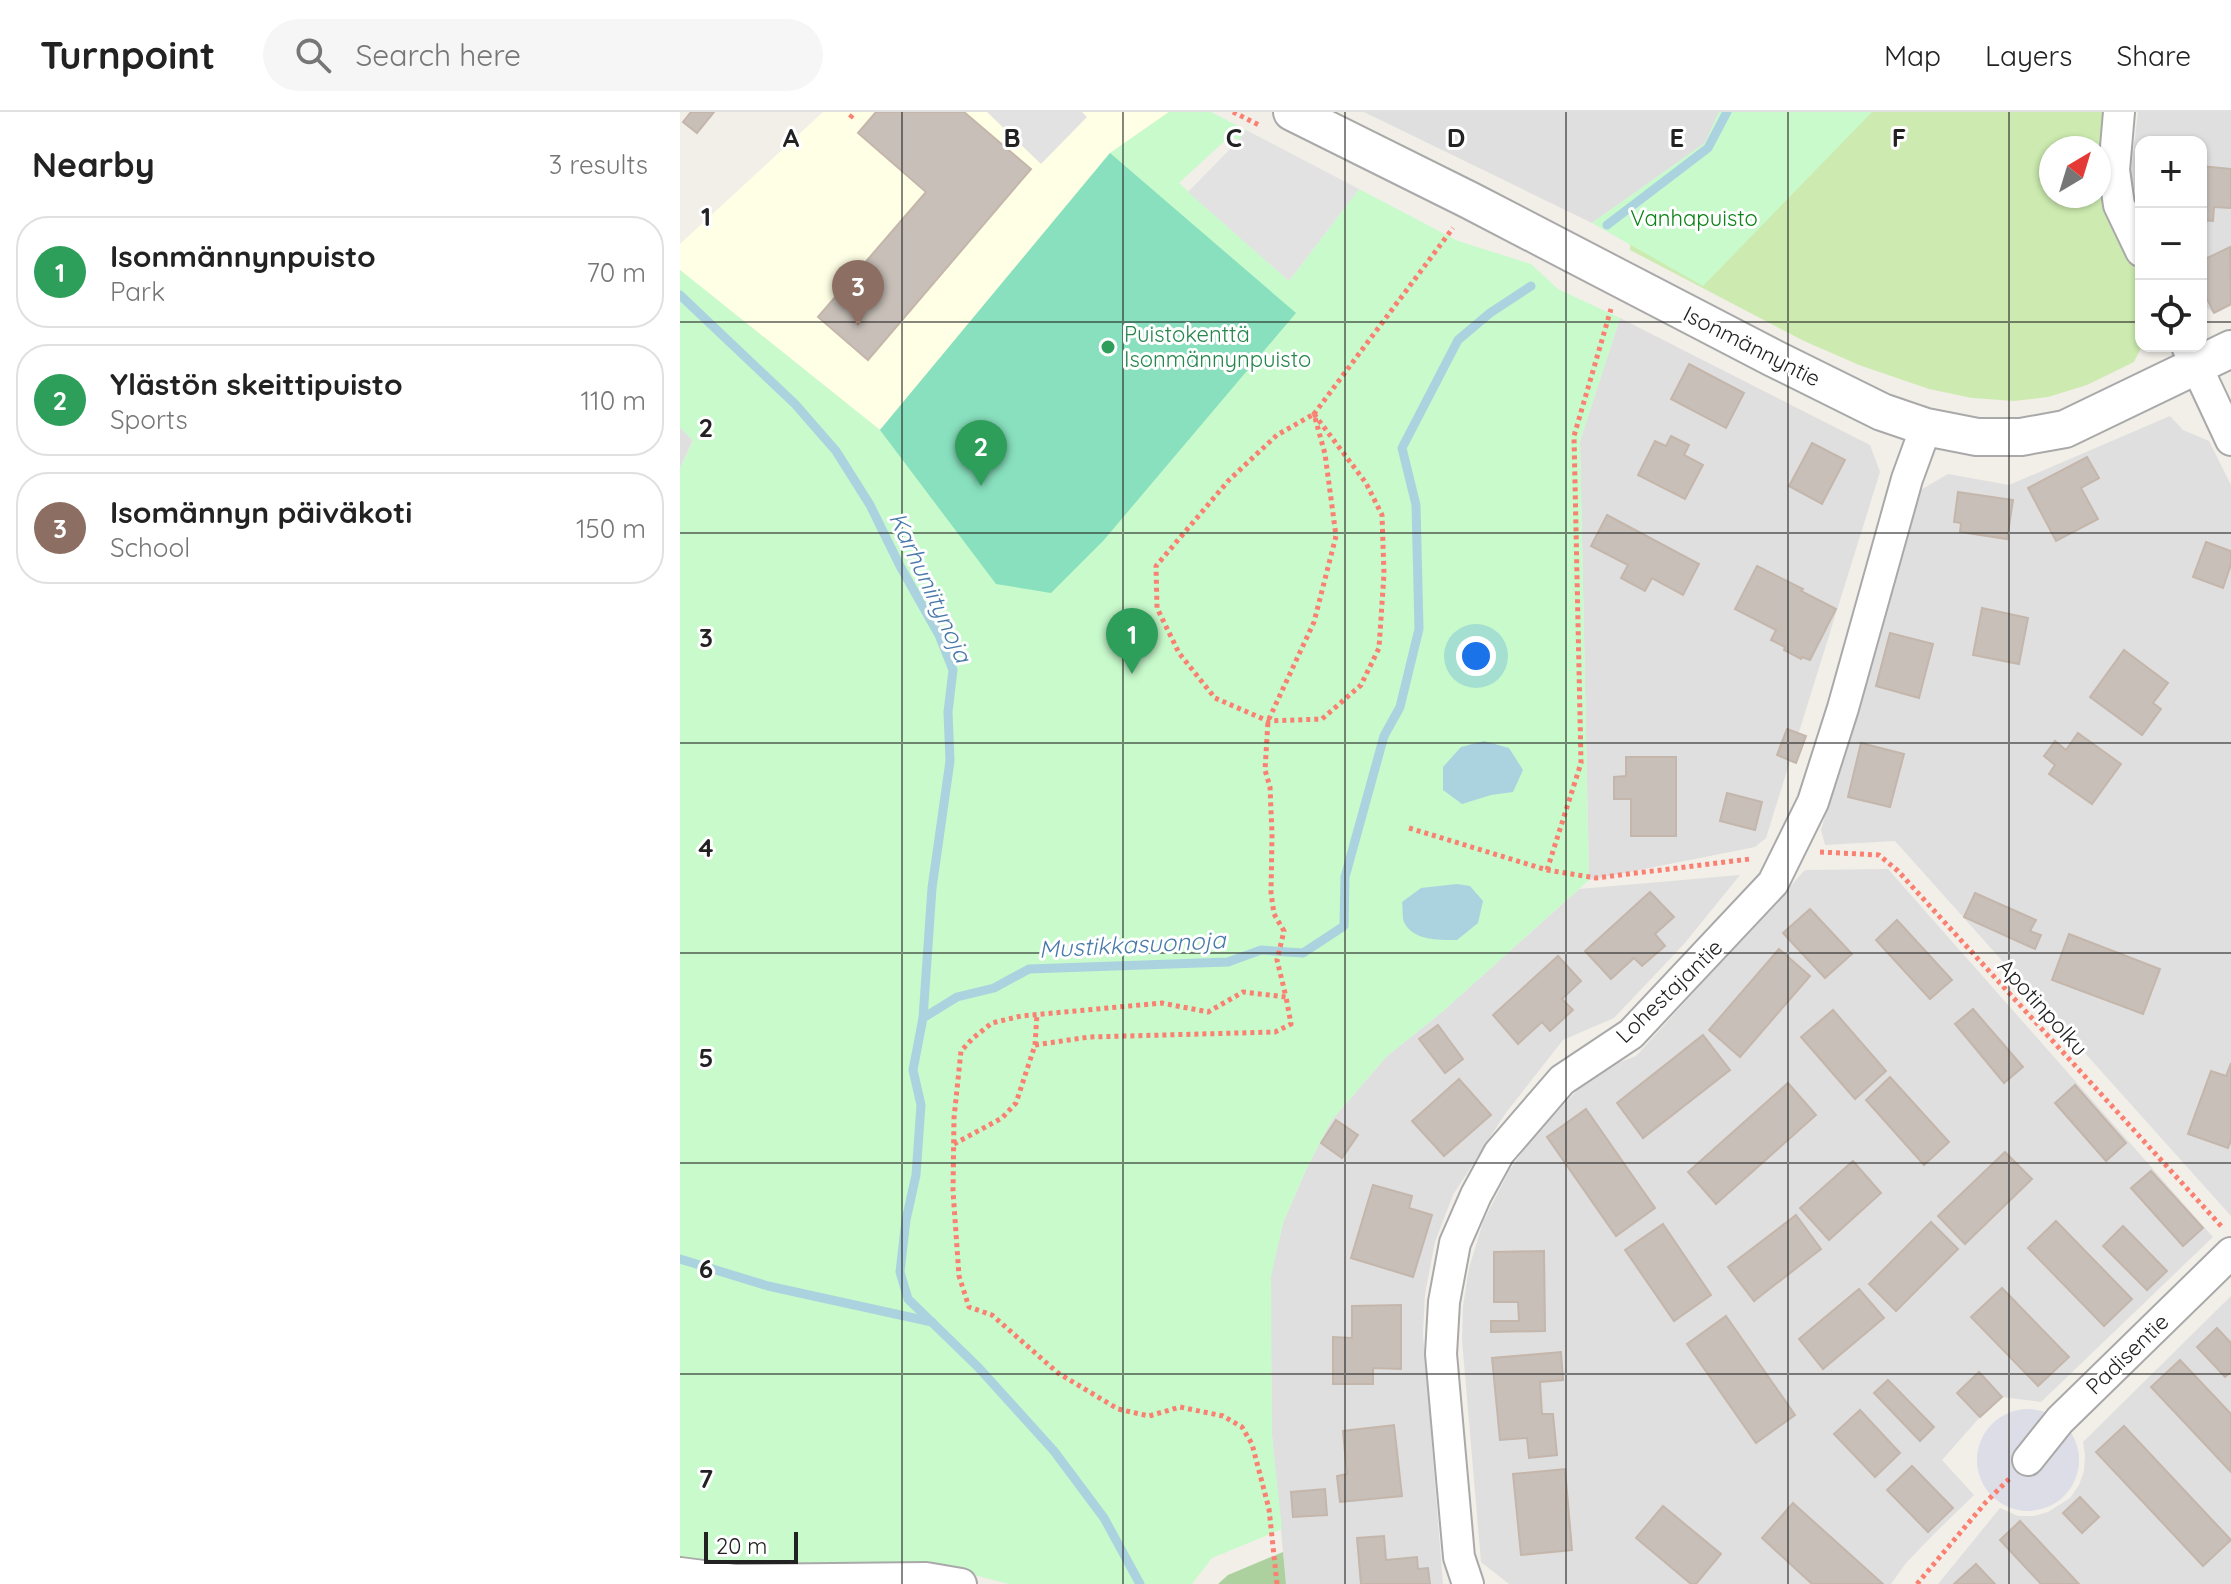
<!DOCTYPE html>
<html lang="en">
<head>
<meta charset="utf-8">
<style>
	:root { --surface:#fff; --page:#f6f6f6; --text:#222; --muted:#767676; --line:#e0e0e0; --accent:#d40000 }
	body { margin:0; font-family:Quicksand,sans-serif; background:var(--page); color:var(--text) }
	.controls { position:absolute; right:24px; top:24px; display:grid; overflow:hidden; border-radius:16px; box-shadow:0 2px 6px #0004 }
	.controls button { width:72px; height:72px; display:grid; place-items:center; padding:0; border:0; border-bottom:2px solid var(--line); background:var(--surface); color:var(--text); font:40px sans-serif }
	.compass { position:absolute; left:1359px; top:24px; width:72px; height:72px; border-radius:50%; background:var(--surface); box-shadow:0 2px 6px #0004; rotate:38deg }
	.scale { position:absolute; left:24px; bottom:20px; width:94px; box-sizing:border-box; padding-left:8px; border:4px solid #222; border-top:0; font-size:22px; line-height:28px; white-space:nowrap; color:#222; -webkit-text-stroke:6px #fff; paint-order:stroke }
	.you { position:absolute; left:796px; top:544px; width:28px; height:28px; margin:-20px; border:6px solid #fff; border-radius:50%; background:#1a73e8; box-shadow:0 0 0 12px #1a73e833 }
	.badge { display:grid; place-items:center; width:52px; height:52px; border-radius:50%; background:var(--accent); color:#fff; font-size:26px; font-weight:700 }
	.pin { position:absolute; translate:-50% -66px; filter:drop-shadow(0 2px 4px #0008) }
	.pin::after { content:''; position:absolute; top:42px; width:28px; height:24px; background:inherit; clip-path:polygon(0 0,100% 0,50% 100%) }
	.list { margin:0; padding:0; list-style:none }
	h2 { display:flex; justify-content:space-between; align-items:center; height:104px; margin:0; padding:0 32px; font-size:34px }
	h2 small { font-size:26px; font-weight:400; color:var(--muted) }
	.list li { display:grid; grid-template-columns:52px 1fr auto; gap:24px; align-items:center; box-sizing:border-box; height:112px; margin:0 16px 16px; padding:0 16px; border:2px solid var(--line); border-radius:32px }
	.list b { display:block; font-size:30px; white-space:nowrap }
	.list p { margin:0; font-size:26px; white-space:nowrap; color:var(--muted) }
	.list em { font-size:26px; font-style:normal; color:var(--muted) }
	.icon { flex:none; width:44px; height:44px; fill:none; stroke:currentColor; stroke-width:2; stroke-linecap:round; stroke-linejoin:round }
	.map { position:relative; flex:none; width:1551px; height:1472px; overflow:hidden }
	header { display:flex; align-items:center; gap:48px; box-sizing:border-box; height:112px; padding:0 40px; background:var(--surface); border-bottom:2px solid var(--line) }
	header strong { font-size:38px }
	nav { display:flex; gap:44px; margin-inline-start:auto; font-size:28px }
	.search { width:560px; height:72px; background:var(--page); display:flex; align-items:center; gap:20px; box-sizing:border-box; padding:0 28px; border-radius:44px; color:var(--muted); font-size:30px }
	main { display:flex }
	aside { flex:1; background:var(--surface) }
	.map>svg:first-child { display:block }
</style>
</head>
<body>
<header>
<strong>Turnpoint</strong>
<div class="search"><svg class="icon" aria-label="search" viewBox="0 0 24 24"><circle cx="10" cy="10" r="6"/><path d="M15 15l6 6"/></svg>Search here</div>
<nav><a>Map</a><a>Layers</a><a>Share</a></nav>
</header>
<main>
<aside>
<h2>Nearby<small>3 results</small></h2>
<ul class="list">
<li><span class="badge" style="background:#2e9e5b">1</span><div><b>Isonmännynpuisto</b><p>Park</p></div><em>70 m</em></li>
<li><span class="badge" style="background:#2e9e5b">2</span><div><b>Ylästön skeittipuisto</b><p>Sports</p></div><em>110 m</em></li>
<li><span class="badge" style="background:#8d6e63">3</span><div><b>Isomännyn päiväkoti</b><p>School</p></div><em>150 m</em></li>
</ul>
</aside>
<div class="map">
<svg width="1551" height="1472" viewBox="0 0 1551 1472">
	<rect width="100%" height="100%" fill="#f2efe9"/>
	<g fill="#e0dfdf">
		<path d="M684,0H1039L1025,31L912,111Z"/>
		<path d="M1458,0H1551V194L1534,202L1521,190V30H1461V92L1450,68Z"/>
		<path d="M940,206L1190,333L1200,360L1086,726L1075,735L909,768L900,329Z"/>
		<path d="M1490,304L1503,318L1529,329L1551,373V1104L1215,729L1145,733L1141,718L1237,380L1268,362L1329,373Z"/>
		<path d="M0,315L13,328L0,356Z"/>
		<path d="M1208,757L1533,1125L1361,1290L1322,1285L1300,1305L1262,1348L1294,1383L1253,1423L1226,1451L1211,1472H829L801,1450L782,1228L783,1194L789,1156L803,1110L829,1059L851,1028L914,960L956,944L1125,758Z"/>
		<path d="M1060,763L1004,832L934,906L883,928L825,1002L773,1083L755,1130L745,1182L743,1222L763,1472H606L592,1324L590,1165L603,1111L625,1060L651,1009L706,945L762,900L899,777Z"/>
		<path d="M1551,1184V1472H1258L1320,1396L1338,1404H1354L1368,1400L1390,1386L1399,1373L1404,1359L1405,1343L1403,1330Z"/>
	</g>
	<path fill="#ffffe5" d="M143,0H489L430,41L200,318L0,158V132Z"/>
	<path fill="#cdebb0" d="M1070,0H1425L1419,55V36H1371V84H1419V77L1461,168L1462,234L1454,250L1407,273L1368,285L1334,289L1292,286L1249,277L1179,253L1124,229L950,138L951,118Z"/>
	<path fill="#add19e" d="M603,1440L606,1472H538L548,1463Z"/>
	<g fill="#c8facc">
		<path d="M489,0H531L566,18L559,28L550,24L499,71L609,169L679,77L778,129L851,152L878,177L940,206L900,329L909,768L762,900L706,945L651,1009L625,1060L603,1111L591,1165L592,1324L602,1417L532,1446L512,1472H329L244,1450L70,1453L0,1446V356L13,329L0,315V158L200,318L430,41Z"/>
		<path d="M1039,0H1192L1023,174L912,111L1025,31Z"/>
	</g>
	<path fill="#88e0be" d="M430,41L616,201L423,429L371,481L316,472L200,318Z"/>
	<g fill="#e2e2e2">
		<path d="M307,0H402L407,5L361,52Z"/>
		<path d="M566,18L679,77L609,169L508,80L559,28Z"/>
	</g>
	<circle fill="#dddde8" cx="1348" cy="1348" r="51"/>
	<g fill="#aad3df">
		<path d="M804,629L829,636L843,658L833,680L811,683L782,692L763,678V655L781,635Z"/>
		<path d="M777,772L790,774L803,789L798,811L777,828C759,828 733,829 724,810C722,805 723,795 722,790L741,776Z"/>
	</g>
	<g fill="none" stroke-linecap="round" stroke-linejoin="round">
		<g stroke="#aad3df" stroke-width="9">
			<path d="M927,113L1028,36L1047,0"/>
			<path d="M0,183L115,292L156,339L190,393L220,454L259,523L273,558L268,600L270,649L252,776L243,906"/>
			<path d="M0,1147L88,1174L252,1210"/>
			<path d="M460,1472L424,1406L374,1339L298,1255L228,1187L220,1160L226,1108L236,1063L241,993L233,958L243,906L277,885L314,876L349,857L548,850L581,838L623,841L664,814L665,765L704,624L720,595L739,517L736,393L722,336L778,228L810,201L851,174"/>
		</g>
	</g>
	<g fill="#c7bfb8" stroke="#c4b6ab" stroke-width="2">
		<path d="M11,0H34L17,21L3,10Z"/>
		<path d="M196,0H284L351,57L188,248L138,205L246,80L178,21Z"/>
		<path d="M1521,54L1551,57V96L1534,95L1533,109L1521,108Z"/>
		<path d="M1550,135L1551,192L1534,201L1521,175V149Z"/>
		<path d="M1009,252L1064,281L1046,316L991,287Z"/>
		<path d="M991,324L1009,333L1004,343L1023,353L1005,387L958,363L975,329L986,334Z"/>
		<path d="M1132,331L1165,348L1142,392L1109,374Z"/>
		<path d="M1407,345L1419,366L1401,376L1418,407L1376,429L1348,376Z"/>
		<path d="M1278,380L1333,388L1327,427L1280,420L1281,411L1274,410Z"/>
		<path d="M927,403L1019,452L1003,483L972,466L965,479L941,466L948,453L911,434Z"/>
		<path d="M1526,430L1551,439V452L1543,476L1513,465Z"/>
		<path d="M1077,454L1123,477L1121,479L1156,497L1130,548L1122,545L1121,547L1104,538L1105,535L1091,528L1096,518L1055,497Z"/>
		<path d="M1302,496L1348,506L1339,552L1293,543Z"/>
		<path d="M1210,521L1253,532L1239,586L1196,574Z"/>
		<path d="M1444,538L1488,571L1473,591L1481,597L1462,623L1410,585Z"/>
		<path d="M1107,617L1126,624L1116,651L1097,643Z"/>
		<path d="M1398,621L1441,652L1412,692L1369,662L1375,653L1364,644L1375,629L1386,638Z"/>
		<path d="M1181,631L1224,642L1210,695L1168,685Z"/>
		<path d="M946,645H996V724H951V687H934V665L946,664Z"/>
		<path d="M1047,681L1082,690L1075,718L1040,709Z"/>
		<path d="M970,780L994,805L975,822L985,834L962,854L954,846L931,867L905,839Z"/>
		<path d="M1295,781L1356,808L1350,819L1361,823L1355,837L1284,805Z"/>
		<path d="M1130,797L1172,842L1145,866L1103,821Z"/>
		<path d="M1217,808L1272,868L1250,887L1196,828Z"/>
		<path d="M1389,822L1480,857L1463,902L1372,868Z"/>
		<path d="M1099,837L1130,864L1060,945L1029,918Z"/>
		<path d="M878,844L901,869L882,887L893,898L870,919L862,910L838,932L813,903Z"/>
		<path d="M1293,897L1343,955L1324,971L1275,912Z"/>
		<path d="M1153,898L1206,959L1175,987L1121,925Z"/>
		<path d="M758,913L783,947L765,961L739,927Z"/>
		<path d="M1023,923L1050,958L963,1026L937,991Z"/>
		<path d="M1551,951V1028L1548,1036L1508,1022L1531,959L1546,964Z"/>
		<path d="M1210,965L1269,1030L1244,1053L1186,988Z"/>
		<path d="M779,967L811,1003L764,1044L732,1009Z"/>
		<path d="M1108,971L1136,1003L1036,1092L1008,1060Z"/>
		<path d="M1395,973L1446,1031L1426,1049L1375,991Z"/>
		<path d="M906,997L975,1096L936,1124L867,1025Z"/>
		<path d="M656,1008L678,1023L662,1046L641,1031Z"/>
		<path d="M1325,1040L1352,1067L1285,1132L1258,1104Z"/>
		<path d="M1173,1049L1201,1081L1149,1128L1120,1096Z"/>
		<path d="M1471,1059L1523,1116L1503,1134L1451,1076Z"/>
		<path d="M693,1073L732,1084L729,1096L752,1103L733,1165L671,1146Z"/>
		<path d="M1116,1103L1141,1137L1074,1189L1048,1155Z"/>
		<path d="M1376,1109L1452,1187L1424,1214L1348,1136Z"/>
		<path d="M1251,1110L1278,1137L1216,1199L1189,1172Z"/>
		<path d="M983,1112L1031,1183L994,1209L945,1138Z"/>
		<path d="M1443,1114L1487,1159L1467,1178L1423,1134Z"/>
		<path d="M864,1139L865,1219L811,1220V1209H839L838,1190H814V1140Z"/>
		<path d="M1322,1176L1389,1245L1358,1274L1291,1205Z"/>
		<path d="M1179,1177L1204,1206L1143,1257L1119,1227Z"/>
		<path d="M721,1193V1257L693,1256V1272H653V1225L672,1226V1194Z"/>
		<path d="M1046,1204L1115,1303L1076,1331L1007,1232Z"/>
		<path d="M1537,1216L1551,1231V1260L1545,1265L1517,1235Z"/>
		<path d="M881,1240L883,1268L860,1270L862,1302H873L877,1343L849,1346L847,1326L820,1328L812,1246Z"/>
		<path d="M1500,1248L1551,1302V1360L1471,1275Z"/>
		<path d="M1299,1260L1322,1285L1300,1305L1277,1281Z"/>
		<path d="M1208,1268L1254,1315L1240,1329L1194,1281Z"/>
		<path d="M1180,1298L1220,1341L1195,1365L1154,1322Z"/>
		<path d="M714,1313L722,1384L660,1390L657,1364L667,1362L663,1319Z"/>
		<path d="M1444,1314L1551,1428L1523,1454L1416,1340Z"/>
		<path d="M1232,1354L1273,1396L1248,1420L1207,1378Z"/>
		<path d="M885,1357L892,1438L841,1443L833,1362Z"/>
		<path d="M645,1377L647,1403L613,1405L611,1380Z"/>
		<path d="M1400,1385L1419,1405L1402,1421L1383,1401Z"/>
		<path d="M1113,1391L1203,1472H1132L1082,1426Z"/>
		<path d="M983,1394L1041,1442L1016,1472H1011L956,1426Z"/>
		<path d="M1340,1409L1399,1472H1361L1320,1428Z"/>
		<path d="M704,1424L706,1448L737,1445L738,1457L748,1456L750,1472H681L677,1426Z"/>
		<path d="M1296,1452L1315,1472H1274Z"/>
	</g>
	<g fill="none" stroke-linecap="round" stroke-linejoin="round">
		<defs>
			<g id="minor">
				<path d="M1439,0L1434,58L1439,93L1461,139"/>
				<path d="M1507,234L1551,328"/>
				<path d="M1348,1348L1380,1308L1551,1141"/>
				<path d="M0,1461L54,1468L246,1466L281,1472"/>
				<path d="M788,1472L779,1445L761,1242L764,1190L775,1131L796,1083L819,1041L882,968L951,922L1093,771L1133,690L1163,596L1227,367L1246,315"/>
			</g>
			<path id="tertiary" d="M612,0L789,88L1093,246L1202,300L1246,315L1297,325H1341L1385,317L1551,237"/>
		</defs>
		<use href="#minor" stroke="#a9a9a9" stroke-width="34"/>
		<use href="#tertiary" stroke="#a9a9a9" stroke-width="40"/>
		<g stroke="#fa8072" stroke-width="5" stroke-dasharray="4 4" stroke-linecap="butt">
			<path d="M553,0L581,14"/>
			<path d="M170,6L175,0"/>
			<path d="M634,302L686,371L702,403L704,462L699,536L681,573L642,607L588,609L535,586L499,541L477,496L476,454L549,368L597,323Z"/>
			<path d="M729,716L867,758L916,766L1070,747"/>
			<path d="M1140,740L1199,743L1218,759L1542,1115"/>
			<path d="M867,758L901,651L894,324L931,197"/>
			<path d="M355,933L409,925L595,920L611,912L606,885"/>
			<path d="M274,1032L322,1006L336,991L355,933L357,902"/>
			<path d="M597,1472L589,1397L572,1332L562,1315L543,1304L500,1295L469,1304L438,1297L378,1261L312,1203L289,1195L279,1164L273,1079L274,1006L281,939L293,926L312,911L341,904L482,891L528,900L563,880L606,885L597,848L604,819L594,802L591,781L592,722L590,675L585,658L588,609L634,510L656,424L645,342L634,302L773,116"/>
			<path d="M1237,1472L1306,1390L1329,1367"/>
		</g>
		<use href="#minor" stroke="#fff" stroke-width="30"/>
		<use href="#tertiary" stroke="#fff" stroke-width="36"/>
	</g>
	<path fill="none" stroke="#222" stroke-width="2" stroke-opacity="0.55" d="M222,0V1472M443,0V1472M665,0V1472M886,0V1472M1108,0V1472M1329,0V1472M0,210H1461M1521,210H1551M0,421H1551M0,631H1551M0,841H1551M0,1051H1551M0,1262H1551"/>
	<circle fill="#2e9e5b" stroke="#fff" stroke-width="3" cx="428" cy="235" r="8"/>
	<g text-anchor="middle" dominant-baseline="central" stroke-width="6" stroke-linejoin="round" paint-order="stroke">
		<g font-size="22" fill="#0c8416" stroke="#fff">
			<text x="1014" y="106">Vanhapuisto</text>
		</g>
		<g font-size="22" fill="#27864d" stroke="#fff" text-anchor="start">
			<text x="444" y="222">Puistokenttä<tspan x="444" dy="25">Isonmännynpuisto</tspan></text>
		</g>
		<g font-size="22" fill="#222" stroke="#fff">
			<text transform="translate(1072 234) rotate(27)">Isonmännyntie</text>
			<text transform="translate(989 879) rotate(-44)">Lohestajantie</text>
			<text transform="translate(1363 895) rotate(48)">Apotinpolku</text>
			<text transform="translate(1447 1242) rotate(-44)">Padisentie</text>
		</g>
		<g font-size="24" font-style="italic" fill="#4a7aab" stroke="#fff">
			<text transform="translate(251 475) rotate(65)">Karhuniitynoja</text>
			<text transform="translate(452 832) rotate(-3)">Mustikkasuonoja</text>
		</g>
	</g>
	<g font-size="26" text-anchor="middle" font-weight="bold" fill="#222" stroke="#fff" stroke-width="6" stroke-linejoin="round" paint-order="stroke">
		<text x="111" y="35">A</text>
		<text x="332" y="35">B</text>
		<text x="554" y="35">C</text>
		<text x="776" y="35">D</text>
		<text x="997" y="35">E</text>
		<text x="1219" y="35">F</text>
		<text x="26" y="114">1</text>
		<text x="26" y="325">2</text>
		<text x="26" y="535">3</text>
		<text x="26" y="745">4</text>
		<text x="26" y="955">5</text>
		<text x="26" y="1166">6</text>
		<text x="26" y="1376">7</text>
	</g>
</svg>
<div class="controls">
<button>+</button>
<button>−</button>
<button><svg class="icon" aria-label="locate" viewBox="0 0 24 24"><circle cx="12" cy="12" r="6"/><path d="M12 2v4M12 18v4M2 12h4M18 12h4"/></svg></button>
</div>
<svg class="compass" viewBox="-18 -18 36 36"><path d="M0-13l5 13h-10z" fill="#e53935"/><path d="M0 13l5-13h-10z" fill="#767676"/></svg>
<div class="scale">20 m</div>
<div class="you"></div>
<div class="pin badge" style="left:452px;top:562px;background:#2e9e5b">1</div>
<div class="pin badge" style="left:301px;top:374px;background:#2e9e5b">2</div>
<div class="pin badge" style="left:178px;top:214px;background:#8d6e63">3</div>
</div>
</main>
</body>
</html>
